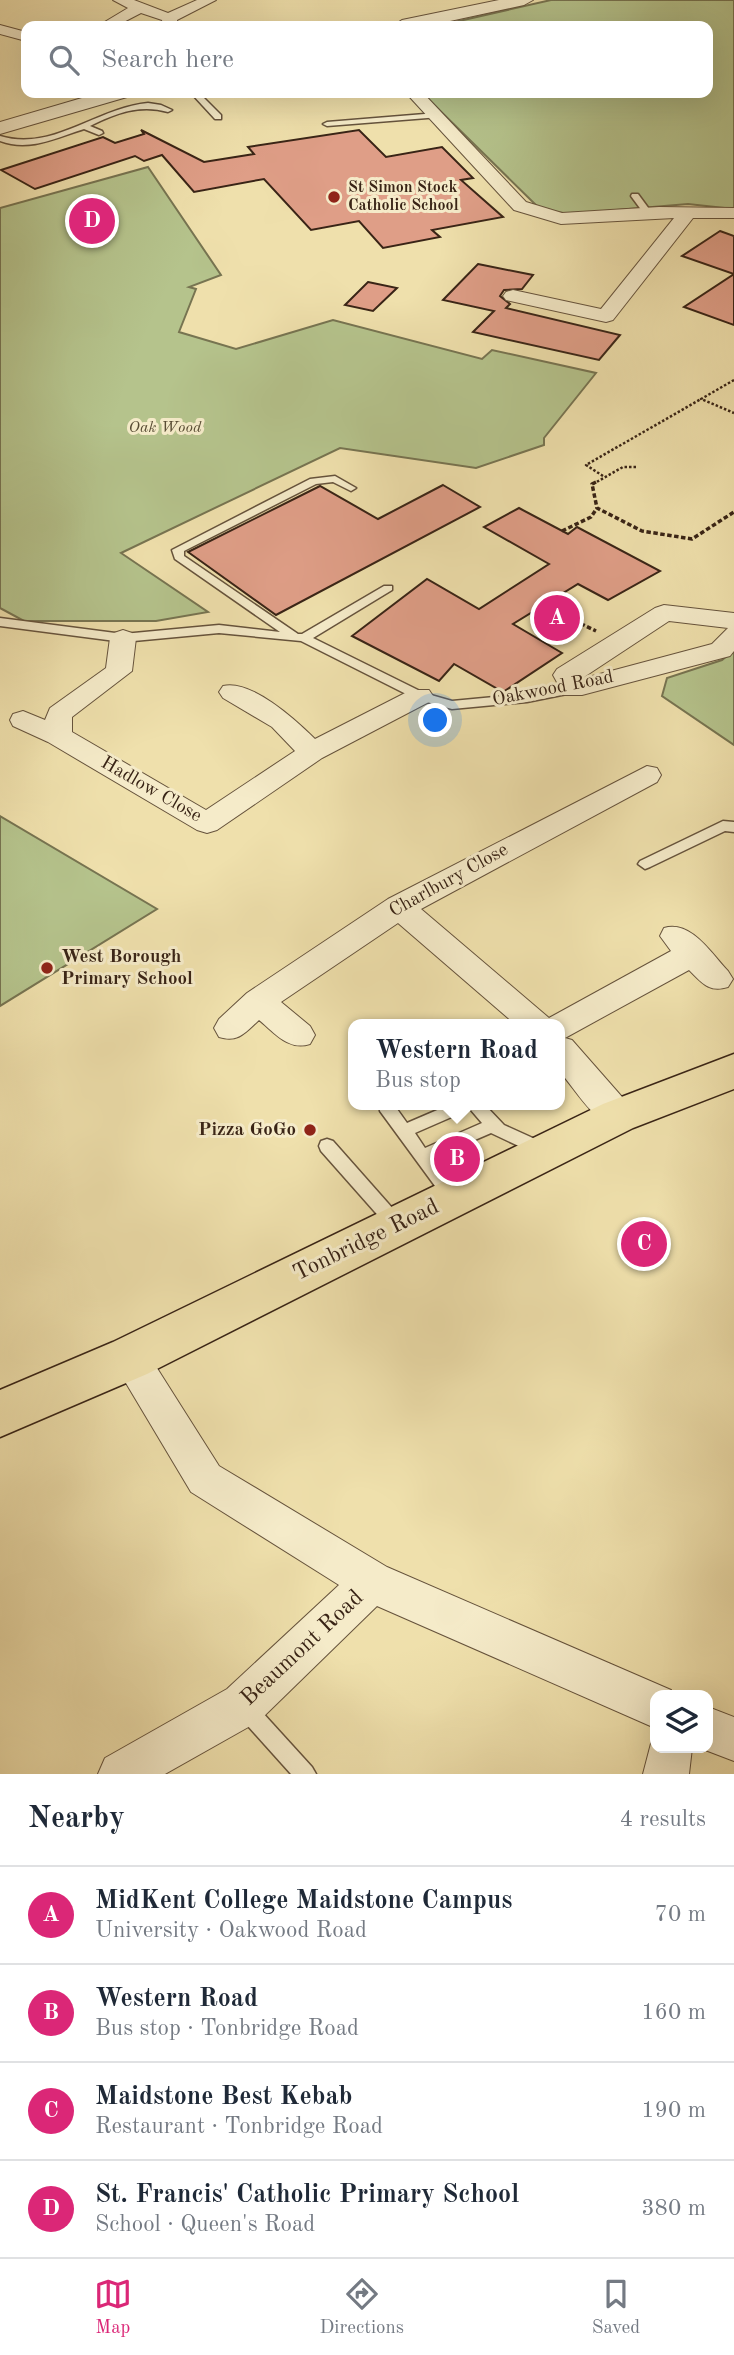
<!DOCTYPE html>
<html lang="en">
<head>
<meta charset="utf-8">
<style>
	:root { --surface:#fff; --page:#f2f2f3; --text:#1f2937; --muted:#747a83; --line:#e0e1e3; --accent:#db2777 }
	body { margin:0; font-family:"Old Standard TT",serif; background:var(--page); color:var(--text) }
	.controls { position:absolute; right:21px; bottom:21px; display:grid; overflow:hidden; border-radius:14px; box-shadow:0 7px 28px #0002 }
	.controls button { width:63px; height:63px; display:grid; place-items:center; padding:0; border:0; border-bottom:2px solid var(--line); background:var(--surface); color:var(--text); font:35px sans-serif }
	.you { position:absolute; left:436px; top:721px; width:24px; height:24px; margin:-18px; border:5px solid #fff; border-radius:50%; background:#1a73e8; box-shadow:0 0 0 10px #1a73e833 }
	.badge { display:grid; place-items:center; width:46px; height:46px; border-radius:50%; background:var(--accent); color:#fff; font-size:23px; font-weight:700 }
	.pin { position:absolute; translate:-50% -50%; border:4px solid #fff; box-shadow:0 2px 7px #0006 }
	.popup { position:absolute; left:348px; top:1019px; width:217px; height:91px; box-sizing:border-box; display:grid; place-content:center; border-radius:14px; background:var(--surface); filter:drop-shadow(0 2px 5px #0005); font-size:23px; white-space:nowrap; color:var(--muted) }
	.popup b { font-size:26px; color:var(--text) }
	.popup::after { content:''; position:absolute; left:50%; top:100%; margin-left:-14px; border:14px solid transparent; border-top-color:var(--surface) }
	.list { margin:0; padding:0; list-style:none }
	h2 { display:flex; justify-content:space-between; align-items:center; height:91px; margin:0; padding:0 28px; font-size:30px }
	h2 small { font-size:23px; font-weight:400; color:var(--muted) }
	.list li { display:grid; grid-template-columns:46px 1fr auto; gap:21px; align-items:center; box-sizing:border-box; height:98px; padding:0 28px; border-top:2px solid var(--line) }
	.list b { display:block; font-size:26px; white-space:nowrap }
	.list p { margin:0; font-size:23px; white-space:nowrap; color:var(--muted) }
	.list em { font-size:23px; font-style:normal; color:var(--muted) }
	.icon { flex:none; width:38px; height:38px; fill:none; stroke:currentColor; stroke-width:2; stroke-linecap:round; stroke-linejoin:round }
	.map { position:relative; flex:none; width:734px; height:1774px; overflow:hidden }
	.search { position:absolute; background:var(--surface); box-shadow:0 7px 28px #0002; left:21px; right:21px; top:21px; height:77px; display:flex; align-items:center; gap:18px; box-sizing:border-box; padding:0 24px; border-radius:14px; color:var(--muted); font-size:26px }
	.sheet { height:483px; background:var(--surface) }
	nav { display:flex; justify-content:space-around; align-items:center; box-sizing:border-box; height:98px; border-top:2px solid var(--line); background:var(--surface); font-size:19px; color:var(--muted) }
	nav a { display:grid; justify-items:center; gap:4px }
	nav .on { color:var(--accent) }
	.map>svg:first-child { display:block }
</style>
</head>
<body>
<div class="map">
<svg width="734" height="1774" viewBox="0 0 734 1774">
	<rect width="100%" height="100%" fill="#efe0ac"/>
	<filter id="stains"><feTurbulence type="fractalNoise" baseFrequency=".00286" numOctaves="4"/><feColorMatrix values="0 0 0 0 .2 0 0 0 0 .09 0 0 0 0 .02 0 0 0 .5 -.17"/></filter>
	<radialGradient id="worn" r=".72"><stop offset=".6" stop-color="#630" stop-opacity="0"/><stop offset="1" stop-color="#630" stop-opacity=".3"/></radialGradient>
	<g fill="#b5c38c" stroke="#777451" stroke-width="2">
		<path d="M551,0H734V209L688,204L569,214L540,209L422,93H708V26H437Z"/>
		<path d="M148,167L221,275L189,287L196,289L179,332L236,349L333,320L482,359L492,350L596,373L544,438V445L476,468L340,448L121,553L208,612L156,621H24L0,608V208Z"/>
		<path d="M734,650V745L662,696L667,678L722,660Z"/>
		<path d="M0,816L157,909L0,1006Z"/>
	</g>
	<g fill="#df9e87" stroke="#392416" stroke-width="2">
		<path d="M141,130L204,162L254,154L248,147L359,130L386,157L442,147L473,178L461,180L503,217L432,230L440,237L383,248L359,221L311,230L264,179L194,192L162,155L144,161L135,156L35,189L1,170L103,137L115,143L144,134Z"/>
		<path d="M720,231L734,236V325L684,307L734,274L682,256Z"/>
		<path d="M478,264L533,275L522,289L504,290L500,296L510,304L506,308L620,335L599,360L473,332L494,311L443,300Z"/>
		<path d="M368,282L397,288L373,311L345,305Z"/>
		<path d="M443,485L480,507L276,615L188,552L320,486L378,519Z"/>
		<path d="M519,508L568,534L577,527L660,571L608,600L578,584L513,624L562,653L503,692L454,664L439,681L352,636L427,579L479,609L549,564L484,527Z"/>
	</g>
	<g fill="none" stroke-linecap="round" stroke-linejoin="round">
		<defs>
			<g id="service">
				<path d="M191,93H199L221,115V119H215Z"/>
				<path d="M148,103L161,105L172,110L168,112C140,104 116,113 90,126L102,131L103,133L99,135L84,129C56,138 29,152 0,141V136C53,152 96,108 148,103Z"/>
				<path d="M437,113L441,115L440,117L327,126L323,124L327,122Z"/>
				<path d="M632,194H638L652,213L651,215H645L631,196Z"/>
				<path d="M335,476L356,488L351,491L333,482L316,484L184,551V556L298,634H302L384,586H392V590L313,638L424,693L452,701L527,694L573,685L577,686L579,689L577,692L527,702L452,709L416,699L301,641L219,633L123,642L0,626V618L123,634L219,625L280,632L175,559L172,550L310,479Z"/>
				<path d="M723,821L734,822V832L725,831L650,867L645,869L638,864L640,861Z"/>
				<path d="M379,1105H399L397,1109L407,1123L449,1105H485L504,1125L546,1144L548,1149L546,1154L540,1156L491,1133L433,1158L460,1196L458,1201L452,1203L446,1201L380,1111ZM470,1109L482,1123L425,1148L415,1133Z"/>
				<path d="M327,1139L333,1141L402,1219L404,1224L402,1229L396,1231L390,1229L321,1151L319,1146L321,1141Z"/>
				<path d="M245,1698L252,1701L312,1767L316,1774H291L238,1715L235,1708L238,1701Z"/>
			</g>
			<g id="minor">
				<path d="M113,0H134L168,13L197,0H216L177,20V26H163L162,20L141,13L116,26H98L128,8Z"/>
				<path d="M0,25L26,32V41L0,34Z"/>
				<path d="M406,93H423L526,202L562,213L659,207L734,208V218H693L613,320L606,322L506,300L503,296L506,292L513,290L601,309L674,218L561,224L514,210Z"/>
				<path d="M664,605L734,613V651L730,656L582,695H564L553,675L557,669L655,608ZM669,621L728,628L712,644L581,679Z"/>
				<path d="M123,630L132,633L136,638L132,671L72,717V732L206,810L295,751L272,727L223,698L219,692L223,686C251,679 296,720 315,739L411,690H429L433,696L429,702L322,758L217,830L207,833L197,830L48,742L13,726L10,720L13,714L23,711L45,720L50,708L106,668L110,638L114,633Z"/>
				<path d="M647,766L657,768L661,775L657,782L421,909L549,1018L671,951L660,936L664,928C691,920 711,953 728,971L733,979L728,987C709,993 702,983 689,970L565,1038L572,1040L630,1106L635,1116L630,1126C600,1135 578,1092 560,1072V1024H515L398,923L281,1002L310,1026L315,1035L310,1044C288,1051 275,1033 259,1020C245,1033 238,1043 219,1037L214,1028L219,1019L247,993L388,899Z"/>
				<path d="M130,1341L143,1346L219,1466L387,1567L671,1690L672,1695H655V1728L377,1606L259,1721L165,1774H98L105,1758L227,1689L339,1585L191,1492L111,1358L117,1346Z"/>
				<path d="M708,1707L734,1717V1761L700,1748H708Z"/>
				<path d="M654,1732L655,1748H692L689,1774H643Z"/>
			</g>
			<g id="tertiary">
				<path d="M499,0H533L524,5L427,26H393L402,20Z"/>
				<path d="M99,93H130L127,97L0,134V122Z"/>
			</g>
			<path id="primary" d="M734,1054V1089L633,1128L147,1374L0,1437V1390L113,1342L603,1104Z"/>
		</defs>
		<use href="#service" stroke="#66533c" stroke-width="3"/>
		<use href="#minor" stroke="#66533c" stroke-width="2"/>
		<use href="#tertiary" stroke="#66533c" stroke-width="2"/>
		<use href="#primary" stroke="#392416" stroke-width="3"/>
		<g stroke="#392416" stroke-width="2.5" stroke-dasharray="2.5 2" stroke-linecap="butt">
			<path d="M734,380L701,399L734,413"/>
			<path d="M603,476L586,465L701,399"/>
			<path d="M593,484L623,467H637"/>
		</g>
		<g stroke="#392416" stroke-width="3.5" stroke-dasharray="4.5 2.5" stroke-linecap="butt">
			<path d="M596,482L592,484L597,508L642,531L692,539L734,512"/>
			<path d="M562,531L591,517L597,508"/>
			<path d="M543,605L596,631"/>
		</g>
		<use href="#service" fill="#f5ebc9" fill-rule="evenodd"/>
		<use href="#minor" fill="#f5ebc9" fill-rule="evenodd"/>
		<use href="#tertiary" fill="#f5ebc9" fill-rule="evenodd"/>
		<use href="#primary" fill="#efe0ac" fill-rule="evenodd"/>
	</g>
	<g fill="#8f2418" stroke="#f5ebc9" stroke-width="2.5">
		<circle cx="334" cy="197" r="7"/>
		<circle cx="47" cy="968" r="7"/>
		<circle cx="310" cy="1130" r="7"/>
	</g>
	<g text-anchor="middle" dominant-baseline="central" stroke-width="6" stroke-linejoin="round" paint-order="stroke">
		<g font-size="16" font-weight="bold" fill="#392416" stroke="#f5ebc9" text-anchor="start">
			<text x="348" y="188">St Simon Stock<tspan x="348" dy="18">Catholic School</tspan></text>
		</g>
		<g font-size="16" font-style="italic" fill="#584c34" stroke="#f5ebc9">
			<text x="165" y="428">Oak Wood</text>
		</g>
		<g font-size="19" fill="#392416" stroke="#f5ebc9">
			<text transform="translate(553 689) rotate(-11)">Oakwood Road</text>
			<text transform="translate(151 790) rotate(30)">Hadlow Close</text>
			<text transform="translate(449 881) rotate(-29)">Charlbury Close</text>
		</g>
		<g font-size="19" font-weight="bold" fill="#392416" stroke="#f5ebc9" text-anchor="start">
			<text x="61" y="957">West Borough<tspan x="61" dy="22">Primary School</tspan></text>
			<text x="296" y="1130" text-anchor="end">Pizza GoGo</text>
		</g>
		<g font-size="23" fill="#392416" stroke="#f5ebc9">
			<text transform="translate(366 1240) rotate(-26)">Tonbridge Road</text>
			<text transform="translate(302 1648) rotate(-43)">Beaumont Road</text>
		</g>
	</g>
	<rect width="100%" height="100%" filter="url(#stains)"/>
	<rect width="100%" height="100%" fill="url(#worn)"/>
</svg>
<div class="controls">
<button><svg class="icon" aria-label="layers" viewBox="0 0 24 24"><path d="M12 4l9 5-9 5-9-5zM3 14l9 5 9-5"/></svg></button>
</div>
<div class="you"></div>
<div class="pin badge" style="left:557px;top:618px">A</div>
<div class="pin badge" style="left:457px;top:1159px">B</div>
<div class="popup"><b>Western Road</b>Bus stop</div>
<div class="pin badge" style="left:644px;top:1244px">C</div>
<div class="pin badge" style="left:92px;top:221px">D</div>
<div class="search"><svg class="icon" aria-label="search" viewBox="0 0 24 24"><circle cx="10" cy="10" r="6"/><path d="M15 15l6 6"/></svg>Search here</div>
</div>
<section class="sheet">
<h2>Nearby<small>4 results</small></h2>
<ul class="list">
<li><span class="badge">A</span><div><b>MidKent College Maidstone Campus</b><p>University · Oakwood Road</p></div><em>70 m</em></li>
<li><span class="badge">B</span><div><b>Western Road</b><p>Bus stop · Tonbridge Road</p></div><em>160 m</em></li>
<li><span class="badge">C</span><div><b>Maidstone Best Kebab</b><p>Restaurant · Tonbridge Road</p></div><em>190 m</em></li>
<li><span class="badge">D</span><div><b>St. Francis' Catholic Primary School</b><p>School · Queen's Road</p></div><em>380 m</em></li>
</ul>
</section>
<nav>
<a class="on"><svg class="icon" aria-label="map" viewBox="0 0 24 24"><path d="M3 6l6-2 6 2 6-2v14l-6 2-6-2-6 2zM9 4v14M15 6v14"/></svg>Map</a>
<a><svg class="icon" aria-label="directions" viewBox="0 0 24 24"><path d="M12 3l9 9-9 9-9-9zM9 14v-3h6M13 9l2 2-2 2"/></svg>Directions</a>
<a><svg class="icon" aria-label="saved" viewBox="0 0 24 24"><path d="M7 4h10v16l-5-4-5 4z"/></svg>Saved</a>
</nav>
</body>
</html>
